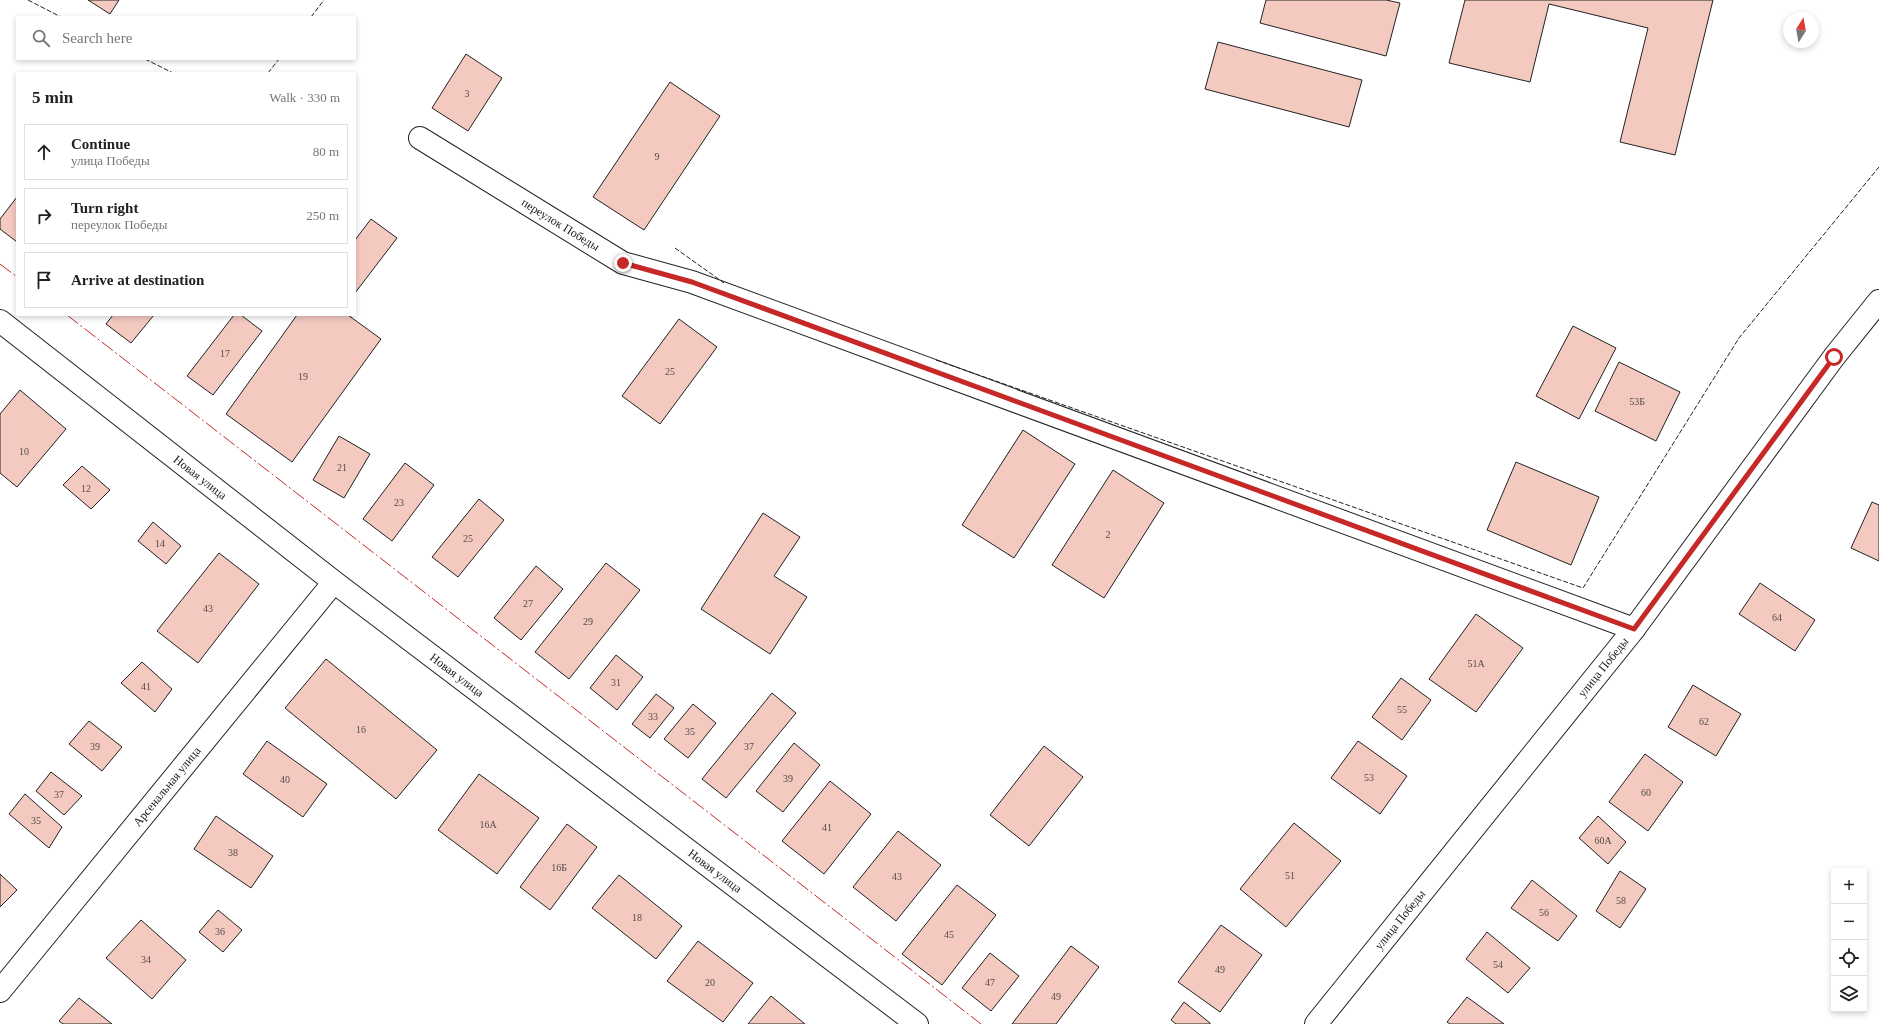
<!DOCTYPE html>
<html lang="en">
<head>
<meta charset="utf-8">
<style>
	:root { --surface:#fff; --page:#f6f6f6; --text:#222; --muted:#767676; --line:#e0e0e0 }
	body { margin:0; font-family:Georgia,serif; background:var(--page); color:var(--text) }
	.controls { position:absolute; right:12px; bottom:12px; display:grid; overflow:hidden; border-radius:0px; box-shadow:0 2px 6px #0003 }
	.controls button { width:36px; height:36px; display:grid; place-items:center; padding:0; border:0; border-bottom:1px solid var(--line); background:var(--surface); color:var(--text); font:20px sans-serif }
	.compass { position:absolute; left:1783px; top:12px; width:36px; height:36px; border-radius:50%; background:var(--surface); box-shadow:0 2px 6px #0003; rotate:11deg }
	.stop { position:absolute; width:12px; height:12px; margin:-9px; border:3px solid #c62828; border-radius:50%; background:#fff }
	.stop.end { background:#c62828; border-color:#fff; box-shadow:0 1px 4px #0008 }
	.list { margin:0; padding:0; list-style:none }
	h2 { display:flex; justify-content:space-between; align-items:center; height:52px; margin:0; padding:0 16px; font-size:17px }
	h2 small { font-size:13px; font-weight:400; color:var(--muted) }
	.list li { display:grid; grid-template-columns:26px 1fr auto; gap:12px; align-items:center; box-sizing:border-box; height:56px; margin:0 8px 8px; padding:0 8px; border:1px solid var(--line); border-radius:0px }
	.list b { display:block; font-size:15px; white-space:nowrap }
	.list p { margin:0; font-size:13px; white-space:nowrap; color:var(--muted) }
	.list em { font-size:13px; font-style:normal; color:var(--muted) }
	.icon { flex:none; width:22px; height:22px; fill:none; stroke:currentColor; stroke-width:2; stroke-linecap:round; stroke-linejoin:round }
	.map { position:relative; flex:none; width:1879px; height:1024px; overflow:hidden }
	.search { position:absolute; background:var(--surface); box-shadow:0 2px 6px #0003; left:16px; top:16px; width:340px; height:44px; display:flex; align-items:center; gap:10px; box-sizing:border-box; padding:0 14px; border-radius:0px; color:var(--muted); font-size:15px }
	.panel { position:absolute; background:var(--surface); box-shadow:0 2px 6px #0003; left:16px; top:72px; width:340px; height:244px; border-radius:0px }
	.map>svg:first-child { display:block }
</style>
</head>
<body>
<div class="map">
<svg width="1879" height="1024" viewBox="0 0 1879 1024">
	<rect width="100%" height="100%" fill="#fff"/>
	<g fill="#f3c9c0" stroke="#222">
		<path d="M88,0H119L110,14Z"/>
		<path d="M1266,0H1386L1400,3L1386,56L1260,23Z"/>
		<path d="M1465,0H1713L1675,155L1620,142L1648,28L1549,4L1530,82L1449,63Z"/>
		<path d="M1218,42L1362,80L1349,127L1205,89Z"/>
		<path d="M466,54L502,78L468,131L432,108Z"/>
		<path d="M670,82L720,116L644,230L593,197Z"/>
		<path d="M17,197V242L0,229V219Z"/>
		<path d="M371,219L397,238L355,293V240Z"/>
		<path d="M113,315H154L131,343L106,324Z"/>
		<path d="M234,315H241L262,331L213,395L187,376Z"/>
		<path d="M297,315H348L381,339L292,462L226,414Z"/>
		<path d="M679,319L717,347L660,424L622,396Z"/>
		<path d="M1573,326L1616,348L1579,419L1536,396Z"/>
		<path d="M1619,362L1680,392L1656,441L1595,411Z"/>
		<path d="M20,390L66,429L17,487L0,473V414Z"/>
		<path d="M1023,430L1075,464L1014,558L962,525Z"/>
		<path d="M339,436L370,454L344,498L313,480Z"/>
		<path d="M1516,462L1599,497L1571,565L1487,530Z"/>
		<path d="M405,463L434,485L392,541L363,519Z"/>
		<path d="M82,466L110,490L91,509L63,485Z"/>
		<path d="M1113,470L1164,503L1104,598L1052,565Z"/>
		<path d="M479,499L504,520L458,577L432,557Z"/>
		<path d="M1872,502L1879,505V561L1851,548Z"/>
		<path d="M763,513L800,537L774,576L807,597L770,654L701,609Z"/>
		<path d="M153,522L181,546L166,564L138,541Z"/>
		<path d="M219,553L259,584L198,663L157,631Z"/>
		<path d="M606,563L640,590L569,679L535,652Z"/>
		<path d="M536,566L563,589L521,640L494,618Z"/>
		<path d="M1760,583L1815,620L1795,651L1739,614Z"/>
		<path d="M1476,614L1523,648L1476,712L1429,679Z"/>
		<path d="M616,655L643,677L617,710L590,688Z"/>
		<path d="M326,659L437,750L396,799L285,708Z"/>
		<path d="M142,662L172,689L155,712L121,683Z"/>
		<path d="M1401,678L1431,700L1402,740L1372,717Z"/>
		<path d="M1693,685L1741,714L1716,756L1668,727Z"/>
		<path d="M772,693L796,713L726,798L702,779Z"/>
		<path d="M656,694L674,708L650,738L632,724Z"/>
		<path d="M693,704L716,723L688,758L664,739Z"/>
		<path d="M89,721L122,747L102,771L69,744Z"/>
		<path d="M267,741L327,784L303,817L243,774Z"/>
		<path d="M1358,741L1407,776L1380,814L1331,778Z"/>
		<path d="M794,743L820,765L783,812L756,791Z"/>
		<path d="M1044,746L1083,777L1029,846L990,815Z"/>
		<path d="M1645,754L1683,782L1648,831L1609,802Z"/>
		<path d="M51,772L82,796L64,815L36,791Z"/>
		<path d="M479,774L539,818L497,874L438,830Z"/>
		<path d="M830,781L871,814L824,874L782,841Z"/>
		<path d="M25,794L62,827L49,848L9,814Z"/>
		<path d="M216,816L273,856L251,888L194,849Z"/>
		<path d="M1598,816L1626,842L1608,864L1579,838Z"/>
		<path d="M1294,823L1341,861L1286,927L1240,889Z"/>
		<path d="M567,824L597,847L550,910L520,887Z"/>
		<path d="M898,831L941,865L896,921L853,887Z"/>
		<path d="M1620,871L1646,889L1620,928L1596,911Z"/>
		<path d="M0,874L17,890L0,907Z"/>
		<path d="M619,875L682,926L656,959L592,908Z"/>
		<path d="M1532,880L1577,916L1558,941L1511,908Z"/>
		<path d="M957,885L996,915L942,985L902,954Z"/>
		<path d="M218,910L242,930L223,952L199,932Z"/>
		<path d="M141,920L186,960L152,999L106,958Z"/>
		<path d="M1221,925L1262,955L1220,1012L1178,982Z"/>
		<path d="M1487,932L1530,968L1508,993L1466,959Z"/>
		<path d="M698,941L753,983L723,1022L667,981Z"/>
		<path d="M1071,946L1099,967L1056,1024H1012Z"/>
		<path d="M990,953L1019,976L991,1011L962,988Z"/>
		<path d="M771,996L805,1024H748Z"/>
		<path d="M1467,997L1504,1024H1450L1447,1022Z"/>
		<path d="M79,998L112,1024H63L59,1021Z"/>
		<path d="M1184,1002L1210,1023V1024H1176L1171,1020Z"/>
	</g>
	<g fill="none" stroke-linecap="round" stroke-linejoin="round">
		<defs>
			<g id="street">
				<path id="s1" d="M420,138L623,263L692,282L1634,629"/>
				<path id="s2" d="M0,991L334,582"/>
				<path id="s3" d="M1316,1024L1634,629L1834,357L1879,301"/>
			</g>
			<g id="primary">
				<path id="s4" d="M0,321L334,582L917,1024"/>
			</g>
		</defs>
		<use href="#street" stroke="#222" stroke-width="24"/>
		<use href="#primary" stroke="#222" stroke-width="24"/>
		<use href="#street" stroke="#fff" stroke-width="22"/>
		<use href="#primary" stroke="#fff" stroke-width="22"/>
		<g stroke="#222" stroke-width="1" stroke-dasharray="5 2" stroke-linecap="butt">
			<path d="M28,0L61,17"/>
			<path d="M311,17L324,0"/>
			<path d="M145,59L173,73"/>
			<path d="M268,73L279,59"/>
			<path d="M675,248L724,283"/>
			<path d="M936,360L1583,588L1739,338L1879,167"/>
		</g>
		<g stroke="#c62828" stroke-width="1" stroke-dasharray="14 3 2 3" stroke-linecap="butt">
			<path d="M0,264L17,277"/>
			<path d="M67,315L981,1024"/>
		</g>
	</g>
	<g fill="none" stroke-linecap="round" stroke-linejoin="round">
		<path stroke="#c62828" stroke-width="5" d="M623,263L692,282L1634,629L1834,357"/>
	</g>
	<g text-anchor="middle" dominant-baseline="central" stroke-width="3" stroke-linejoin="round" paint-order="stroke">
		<g font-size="10" fill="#564c4a">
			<text x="467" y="93">3</text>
			<text x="657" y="156">9</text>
			<text x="225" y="353">17</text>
			<text x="670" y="371">25</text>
			<text x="303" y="376">19</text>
			<text x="1637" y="401">53Б</text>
			<text x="24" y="451">10</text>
			<text x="342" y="467">21</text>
			<text x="86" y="488">12</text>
			<text x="399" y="502">23</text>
			<text x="1108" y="534">2</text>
			<text x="468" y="538">25</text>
			<text x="160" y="543">14</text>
			<text x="528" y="603">27</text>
			<text x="208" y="608">43</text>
			<text x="1777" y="617">64</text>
			<text x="588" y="621">29</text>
			<text x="1476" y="663">51А</text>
			<text x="616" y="682">31</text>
			<text x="146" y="686">41</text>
			<text x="1402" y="709">55</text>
			<text x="653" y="716">33</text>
			<text x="1704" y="721">62</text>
			<text x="361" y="729">16</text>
			<text x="690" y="731">35</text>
			<text x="95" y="746">39</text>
			<text x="749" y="746">37</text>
			<text x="1369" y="777">53</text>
			<text x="788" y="778">39</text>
			<text x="285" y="779">40</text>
			<text x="1646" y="792">60</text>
			<text x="59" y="794">37</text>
			<text x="36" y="820">35</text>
			<text x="488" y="824">16А</text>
			<text x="827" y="827">41</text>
			<text x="1603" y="840">60А</text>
			<text x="233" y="852">38</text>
			<text x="559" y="867">16Б</text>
			<text x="1290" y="875">51</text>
			<text x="897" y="876">43</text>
			<text x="1621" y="900">58</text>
			<text x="1544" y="912">56</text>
			<text x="637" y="917">18</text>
			<text x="220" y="931">36</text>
			<text x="949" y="934">45</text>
			<text x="146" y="959">34</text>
			<text x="1498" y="964">54</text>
			<text x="1220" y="969">49</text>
			<text x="710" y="982">20</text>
			<text x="990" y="982">47</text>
			<text x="1056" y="996">49</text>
		</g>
		<g font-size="12" fill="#222" stroke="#fff">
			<text stroke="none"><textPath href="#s1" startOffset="165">переулок Победы</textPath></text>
			<text stroke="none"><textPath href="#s4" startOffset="254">Новая улица</textPath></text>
			<text stroke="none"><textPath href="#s3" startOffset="458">улица Победы</textPath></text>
			<text stroke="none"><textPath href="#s4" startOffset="578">Новая улица</textPath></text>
			<text stroke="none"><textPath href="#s2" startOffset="264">Арсенальная улица</textPath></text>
			<text stroke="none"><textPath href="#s4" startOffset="902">Новая улица</textPath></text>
			<text stroke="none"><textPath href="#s3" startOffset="134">улица Победы</textPath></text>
		</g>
	</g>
</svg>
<div class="controls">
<button>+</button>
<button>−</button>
<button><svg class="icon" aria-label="locate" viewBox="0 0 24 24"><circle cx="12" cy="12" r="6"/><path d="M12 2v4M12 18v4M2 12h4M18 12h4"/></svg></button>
<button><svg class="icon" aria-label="layers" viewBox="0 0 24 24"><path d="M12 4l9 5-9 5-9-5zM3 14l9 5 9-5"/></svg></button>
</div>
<svg class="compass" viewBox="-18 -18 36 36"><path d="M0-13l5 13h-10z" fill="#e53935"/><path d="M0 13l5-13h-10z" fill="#767676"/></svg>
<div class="stop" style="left:1834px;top:357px"></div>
<div class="stop end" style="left:623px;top:263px"></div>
<div class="search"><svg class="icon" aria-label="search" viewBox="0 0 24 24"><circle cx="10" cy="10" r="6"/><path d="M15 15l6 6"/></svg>Search here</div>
<section class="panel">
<h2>5 min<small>Walk · 330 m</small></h2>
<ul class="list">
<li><svg class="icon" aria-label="ahead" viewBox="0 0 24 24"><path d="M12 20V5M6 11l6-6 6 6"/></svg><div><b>Continue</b><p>улица Победы</p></div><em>80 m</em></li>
<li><svg class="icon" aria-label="right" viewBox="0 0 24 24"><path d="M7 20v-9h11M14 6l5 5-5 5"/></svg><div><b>Turn right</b><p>переулок Победы</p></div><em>250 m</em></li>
<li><svg class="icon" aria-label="arrive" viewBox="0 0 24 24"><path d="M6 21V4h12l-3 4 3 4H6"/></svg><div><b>Arrive at destination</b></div></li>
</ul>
</section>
</div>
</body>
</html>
